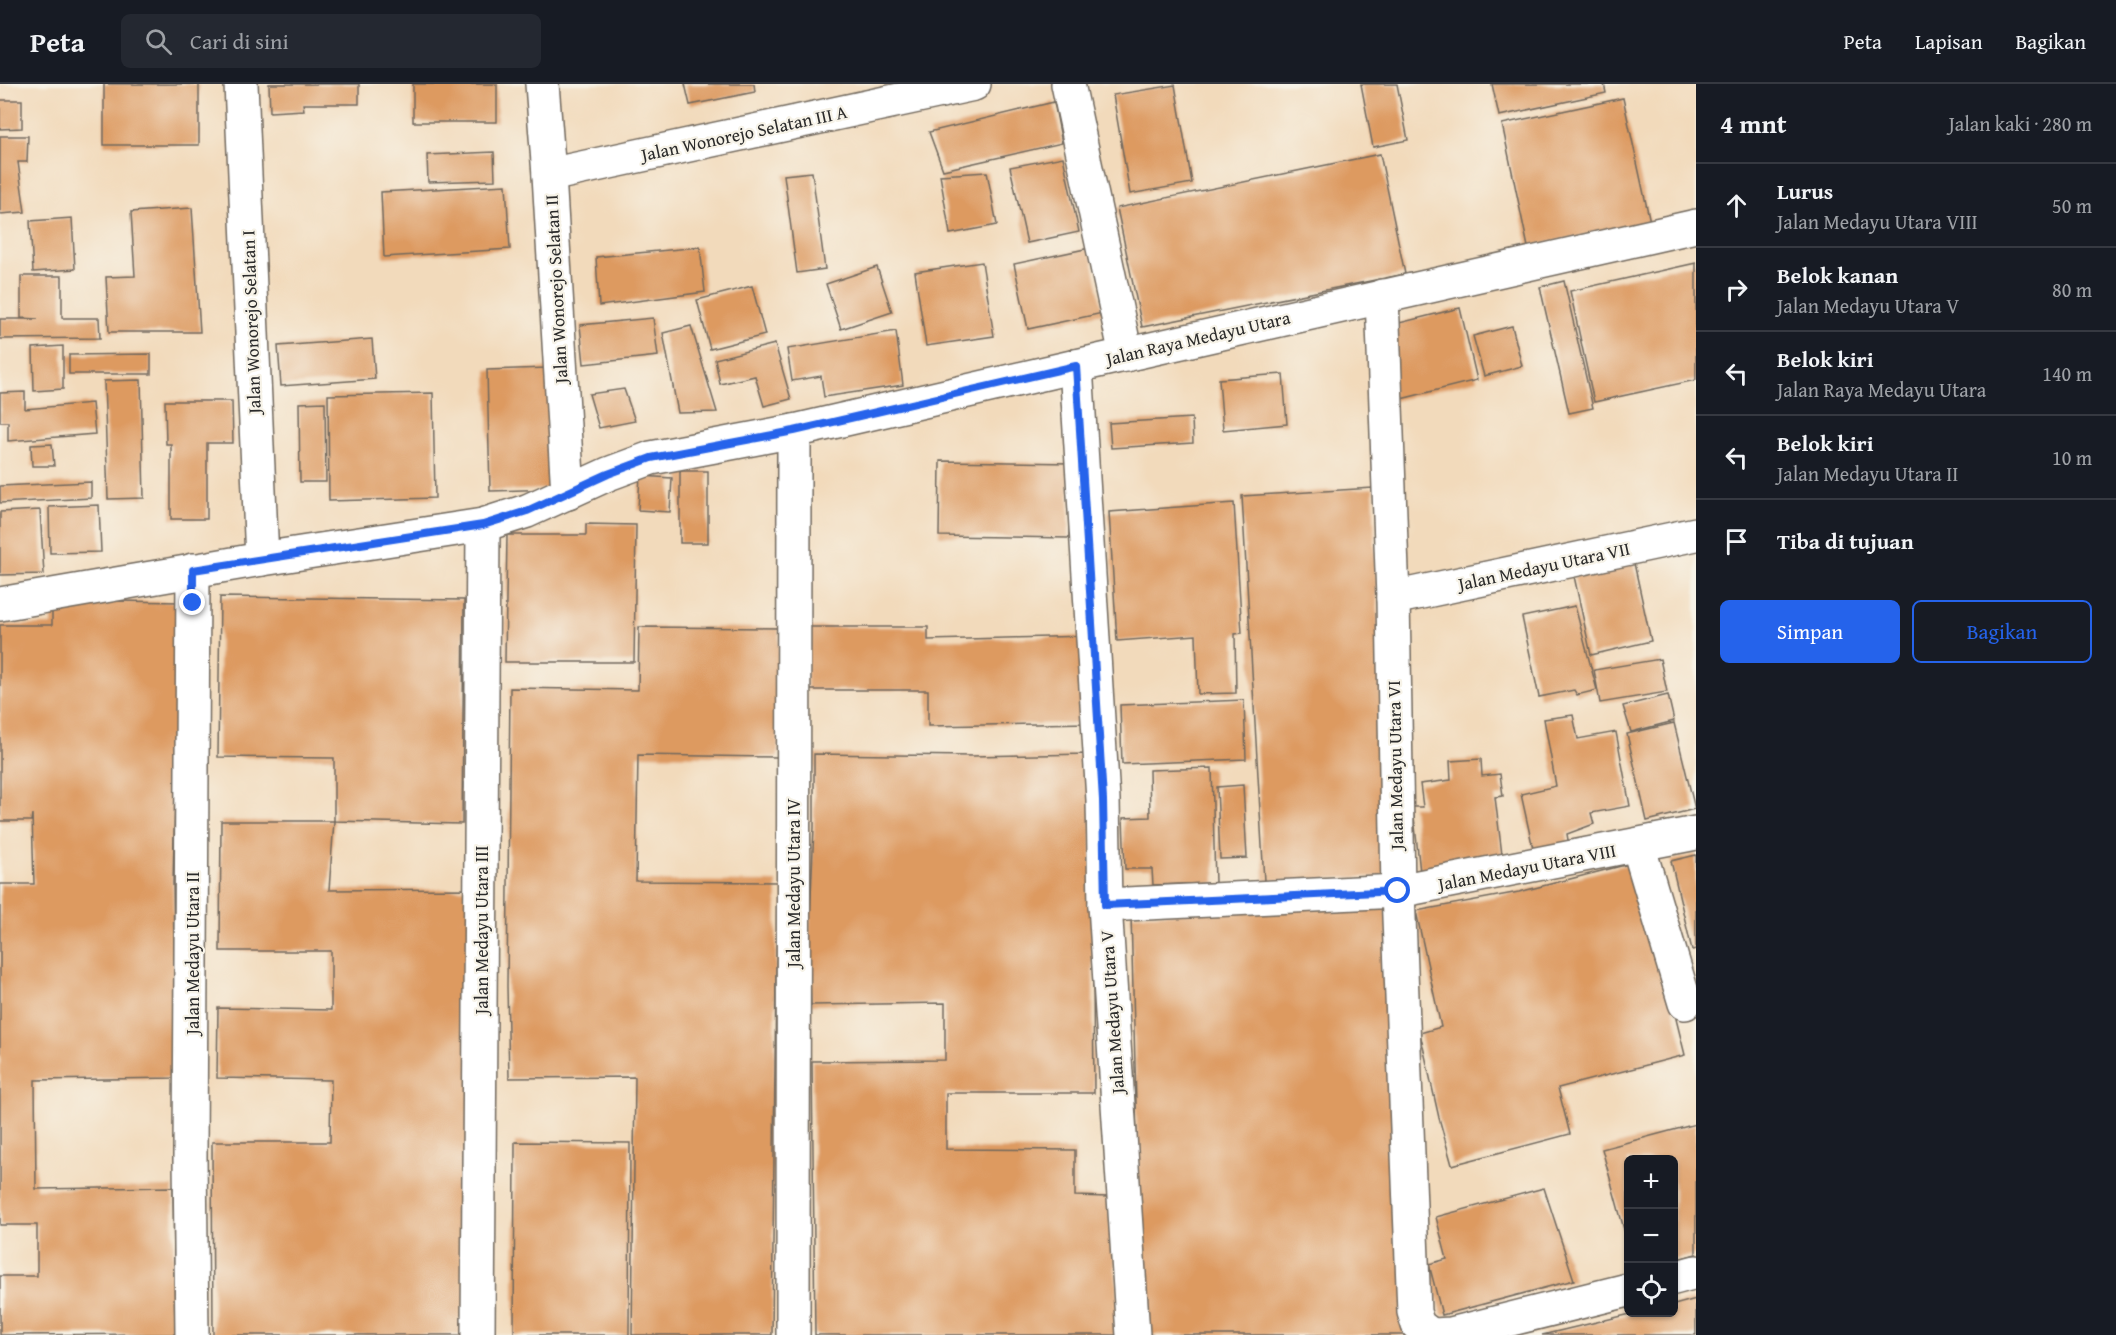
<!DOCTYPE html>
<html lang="id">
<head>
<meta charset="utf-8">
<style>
	:root { --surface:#171b24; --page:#242831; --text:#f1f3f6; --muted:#9ea1a6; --line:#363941; --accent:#2563eb }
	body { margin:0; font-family:"Gentium Book Plus",serif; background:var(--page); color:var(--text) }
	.controls { position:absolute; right:18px; bottom:18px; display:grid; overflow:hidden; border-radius:9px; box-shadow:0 2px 4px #0004 }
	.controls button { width:54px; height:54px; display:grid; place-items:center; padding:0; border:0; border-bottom:2px solid var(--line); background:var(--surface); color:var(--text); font:30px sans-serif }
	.stop { position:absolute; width:18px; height:18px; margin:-14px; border:4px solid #2563eb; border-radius:50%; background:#fff }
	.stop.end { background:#2563eb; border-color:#fff; box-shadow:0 2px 6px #0008 }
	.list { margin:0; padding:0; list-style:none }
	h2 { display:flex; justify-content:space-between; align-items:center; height:78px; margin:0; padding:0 24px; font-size:26px }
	h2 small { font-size:20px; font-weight:400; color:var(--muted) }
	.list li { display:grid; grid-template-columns:39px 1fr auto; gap:18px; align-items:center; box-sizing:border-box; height:84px; padding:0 24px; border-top:2px solid var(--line) }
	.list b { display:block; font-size:22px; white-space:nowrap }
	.list p { margin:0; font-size:20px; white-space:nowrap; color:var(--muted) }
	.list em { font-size:20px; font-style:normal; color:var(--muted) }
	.actions { display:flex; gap:12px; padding:18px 24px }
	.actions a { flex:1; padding:14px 0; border:2px solid var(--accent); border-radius:9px; text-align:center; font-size:21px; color:var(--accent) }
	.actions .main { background:var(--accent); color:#fff }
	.icon { flex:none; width:33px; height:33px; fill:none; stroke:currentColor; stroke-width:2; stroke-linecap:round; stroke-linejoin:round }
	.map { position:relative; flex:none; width:1696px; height:1251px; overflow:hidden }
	header { display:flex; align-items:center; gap:36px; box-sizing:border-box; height:84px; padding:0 30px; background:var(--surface); border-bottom:2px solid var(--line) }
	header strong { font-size:28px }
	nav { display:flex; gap:33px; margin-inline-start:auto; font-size:21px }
	.search { width:420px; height:54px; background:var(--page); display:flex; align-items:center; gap:15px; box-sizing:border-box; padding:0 21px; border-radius:9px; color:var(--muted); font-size:22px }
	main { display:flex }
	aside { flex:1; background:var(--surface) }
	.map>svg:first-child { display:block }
</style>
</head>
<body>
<header>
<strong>Peta</strong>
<div class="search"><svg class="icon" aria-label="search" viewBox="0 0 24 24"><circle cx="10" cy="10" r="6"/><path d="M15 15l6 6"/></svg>Cari di sini</div>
<nav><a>Peta</a><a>Lapisan</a><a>Bagikan</a></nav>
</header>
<main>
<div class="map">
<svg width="1696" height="1251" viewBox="0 0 1696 1251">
	<rect width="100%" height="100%" fill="#f7f3e8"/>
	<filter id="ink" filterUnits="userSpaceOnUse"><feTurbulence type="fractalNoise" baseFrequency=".0167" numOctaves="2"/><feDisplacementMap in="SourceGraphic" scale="12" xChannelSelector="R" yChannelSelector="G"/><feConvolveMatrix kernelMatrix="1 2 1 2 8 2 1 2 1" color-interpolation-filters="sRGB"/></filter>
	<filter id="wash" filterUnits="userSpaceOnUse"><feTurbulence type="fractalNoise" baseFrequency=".008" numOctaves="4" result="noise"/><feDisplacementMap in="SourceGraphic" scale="24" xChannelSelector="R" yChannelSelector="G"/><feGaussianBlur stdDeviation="1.35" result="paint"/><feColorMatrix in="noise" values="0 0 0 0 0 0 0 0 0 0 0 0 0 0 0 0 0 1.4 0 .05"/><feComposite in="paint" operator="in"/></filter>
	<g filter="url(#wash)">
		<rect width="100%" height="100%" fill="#f2dabb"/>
		<g id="blocks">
			<g fill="#dd9a60">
				<rect x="104" y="0" width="95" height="61"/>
				<path d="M269,0H359V20H303L304,26L270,28Z"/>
				<rect x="413" y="0" width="84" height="38"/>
				<path d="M685,0H754L755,8L690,21Z"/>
				<path d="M1361,0H1397L1408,56L1373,63Z"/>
				<path d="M1492,0H1604L1606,9L1499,32Z"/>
				<path d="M1175,1L1192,99L1130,110L1113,11Z"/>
				<path d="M1623,14L1650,138L1528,163L1502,40Z"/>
				<path d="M0,16H22V44L0,45Z"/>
				<path d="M1054,18L1062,59L943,86L929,48Z"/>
				<path d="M0,52H28L27,78H18L25,128L0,130Z"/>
				<path d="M494,68L495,96L428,98L427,71Z"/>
				<path d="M1380,70L1405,190L1142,243L1117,124Z"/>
				<path d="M1063,73L1079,148L1027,159L1010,83Z"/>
				<path d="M812,88L825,185L797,189L784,91Z"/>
				<path d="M987,88L997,141L950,150L940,91Z"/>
				<path d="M506,101L510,165L384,173L381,108Z"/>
				<path d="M192,124L200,248H109L106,193L135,192L131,128Z"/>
				<path d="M72,134L75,185L33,188L30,137Z"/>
				<path d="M700,163L705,208L599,222L596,173Z"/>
				<path d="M1090,164L1103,229L1028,245L1014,180Z"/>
				<path d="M982,178L994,252L926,262L915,188Z"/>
				<path d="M1696,179V296L1594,318L1570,207Z"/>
				<path d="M877,183L892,228L841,245L826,200Z"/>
				<path d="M21,192H62V234H99L100,254L0,255V235H38L21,234Z"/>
				<path d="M1564,197L1593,324L1569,329L1540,203Z"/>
				<path d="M752,202L765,251L710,265L697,216Z"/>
				<path d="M1460,224L1477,296L1393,317L1391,241Z"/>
				<path d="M653,234L658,272L584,280L580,241Z"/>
				<path d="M691,242L717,328L678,329L663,249Z"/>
				<path d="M1512,242L1522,282L1484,292L1473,252Z"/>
				<path d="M896,247L903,301L824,313L821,292L792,297L787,265Z"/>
				<path d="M372,255L375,295L281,302L278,262Z"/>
				<path d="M775,260L791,315L764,322L755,292L720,300L715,275Z"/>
				<path d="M63,262V305L34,307L33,264Z"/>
				<path d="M151,270V290H69V271Z"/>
				<path d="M548,284L552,405L490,407L487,286Z"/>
				<path d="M1283,290L1287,340L1223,346L1219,295Z"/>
				<path d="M141,296L144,414L108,415L104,297Z"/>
				<path d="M624,305L635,337L599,344L589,310Z"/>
				<path d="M25,308V325L92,319L95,350L8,357V338H0V309Z"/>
				<path d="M433,309L435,414L329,417L328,311Z"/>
				<path d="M165,317H232L233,359H207V435H171V360H166Z"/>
				<path d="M325,318L326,398H300L299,319Z"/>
				<path d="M1192,334L1193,359L1111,364L1109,339Z"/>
				<path d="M52,360L54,382H32L31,361Z"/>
				<path d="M940,377L1070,379L1069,454L939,452Z"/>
				<rect x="680" y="387" width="28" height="72"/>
				<path d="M640,392L672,394L670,428L638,426Z"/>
				<path d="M91,398V414L0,419V402Z"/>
				<path d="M1373,404L1388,792L1264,797L1242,412Z"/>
				<path d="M1234,419L1242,549L1235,550L1236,609L1198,610L1196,551L1117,557L1109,428Z"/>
				<path d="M99,421L101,468L50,469L49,423Z"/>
				<path d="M40,426L44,490L0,491V428Z"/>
				<path d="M586,440L636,441L634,578H505L507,451H586Z"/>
				<path d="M1634,479L1651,557L1591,571L1574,492Z"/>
				<path d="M220,513L464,516L462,740L334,737V674L218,673Z"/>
				<path d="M52,516L179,518L173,799L176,994L35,996L36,1105L173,1103L175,1250L0,1251V1192H37V1141H0V800H34L32,730L31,737H0V541H52Z"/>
				<path d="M1575,522L1597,606L1577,611L1574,606L1539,613L1522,533Z"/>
				<path d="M639,543L779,544L778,673L638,671L636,797L777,798L772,1251H632L635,993L509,994L507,902L510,604L638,606Z"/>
				<path d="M807,543H928V556L1088,552L1089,639L928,642V606H807Z"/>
				<path d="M1660,575L1667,608L1600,619L1594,586Z"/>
				<path d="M1668,611L1674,637L1631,648L1623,622Z"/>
				<path d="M1244,616L1246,675L1122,680L1120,621Z"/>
				<path d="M1573,631L1578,655L1616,648L1630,722L1591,729L1594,740L1567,750L1569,762L1534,769L1521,710L1556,702L1544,635Z"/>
				<path d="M1674,639L1695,725L1647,737L1627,650Z"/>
				<path d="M814,670L972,672L1091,670L1094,1009H946V1065L1075,1066V1112L1108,1113L1122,1251H815L812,977L945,976V919L811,921L809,859L814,743Z"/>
				<path d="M1481,675L1482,692L1500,690L1503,712L1495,713L1503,779L1420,788L1413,723H1423L1420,700L1451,696L1450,677Z"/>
				<path d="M1212,684L1215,799L1153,801L1152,785H1125L1123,734L1150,733L1149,686Z"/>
				<path d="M1243,701L1247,774L1220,775L1217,703Z"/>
				<path d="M221,737H334L329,806L472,805L474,1251H213L212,1058H330L331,996L217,994L218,924L331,926V867H220Z"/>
				<path d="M1696,771V865L1692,866L1671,777Z"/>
				<path d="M1637,778L1685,971L1558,1004L1570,1050L1452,1081L1439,1034L1420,949L1441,943L1416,827L1519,808Z"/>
				<path d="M1386,818L1410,1203L1404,1251H1147L1138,1094L1131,831Z"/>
				<path d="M1696,1040V1170L1674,1176V1076H1628V1160L1602,1065Z"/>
				<path d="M515,1058L630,1059L629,1251H514Z"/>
				<path d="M1544,1104L1574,1196L1442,1231L1429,1180L1447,1175L1436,1133Z"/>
				<path d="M1696,1215V1251H1542L1639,1228H1674V1221Z"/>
			</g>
		</g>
	</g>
	<g filter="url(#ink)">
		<use href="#blocks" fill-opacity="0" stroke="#71685d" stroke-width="1.5"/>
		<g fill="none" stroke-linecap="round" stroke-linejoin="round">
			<defs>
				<g id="street">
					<path d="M241,0L262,475"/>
					<path d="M542,0L549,91L568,409"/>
					<path d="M1068,0L1126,271"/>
					<path d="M549,91L974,0"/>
					<path d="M1382,212L1393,514L1398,807L1414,1228L1418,1241L1431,1251"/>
					<path d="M1076,282L1103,716L1105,821L1133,1251"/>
					<path d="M1393,514L1696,450"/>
					<path d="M0,520L262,475L483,441L527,427L608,390L651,374L794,347L1076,282L1696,142"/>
					<path d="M1638,761L1685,919"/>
					<path d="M1105,821L1398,807L1696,749"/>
					<path d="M1674,1194L1696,1188"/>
					<path d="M192,1251L190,1073L193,486"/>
					<path d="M478,1251L483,441"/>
					<path d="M793,1251L794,347"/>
					<path d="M1434,1251L1451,1250L1628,1206"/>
				</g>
			</defs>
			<use href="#street" stroke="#71685d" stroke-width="36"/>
			<use href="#street" stroke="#fff" stroke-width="33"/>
		</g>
	</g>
	<g fill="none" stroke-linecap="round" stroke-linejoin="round" filter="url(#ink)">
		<path stroke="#2563eb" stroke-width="8" d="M193,519V486L483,441L527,427L608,390L651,374L794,347L1076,282L1103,716L1105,821L1398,807"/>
	</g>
	<g text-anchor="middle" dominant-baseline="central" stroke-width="4.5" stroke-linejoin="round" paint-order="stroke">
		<g font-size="18" fill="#2b2b2b" stroke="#f7f3e8">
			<text transform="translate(744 49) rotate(-12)">Jalan Wonorejo Selatan III A</text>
			<text transform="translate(556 205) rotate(-93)">Jalan Wonorejo Selatan II</text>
			<text transform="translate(251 238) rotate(-92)">Jalan Wonorejo Selatan I</text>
			<text transform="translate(1198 254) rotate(-13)">Jalan Raya Medayu Utara</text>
			<text transform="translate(1544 482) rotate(-12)">Jalan Medayu Utara VII</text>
			<text transform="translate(1395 681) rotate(-91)">Jalan Medayu Utara VI</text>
			<text transform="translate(1527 783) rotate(-11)">Jalan Medayu Utara VIII</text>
			<text transform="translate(793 799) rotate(-90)">Jalan Medayu Utara IV</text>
			<text transform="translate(481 846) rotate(-90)">Jalan Medayu Utara III</text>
			<text transform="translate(192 869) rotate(-90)">Jalan Medayu Utara II</text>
			<text transform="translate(1112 928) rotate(-94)">Jalan Medayu Utara V</text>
		</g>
	</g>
</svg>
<div class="controls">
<button>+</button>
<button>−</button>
<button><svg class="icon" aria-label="locate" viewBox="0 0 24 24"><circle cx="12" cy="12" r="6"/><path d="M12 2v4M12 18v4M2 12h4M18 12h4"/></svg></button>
</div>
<div class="stop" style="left:1398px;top:807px"></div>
<div class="stop end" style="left:193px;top:519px"></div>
</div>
<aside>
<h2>4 mnt<small>Jalan kaki · 280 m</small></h2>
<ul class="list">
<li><svg class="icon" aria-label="ahead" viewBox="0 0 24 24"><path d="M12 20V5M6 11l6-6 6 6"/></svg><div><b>Lurus</b><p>Jalan Medayu Utara VIII</p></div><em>50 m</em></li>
<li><svg class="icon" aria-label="right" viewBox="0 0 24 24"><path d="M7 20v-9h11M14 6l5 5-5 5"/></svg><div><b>Belok kanan</b><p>Jalan Medayu Utara V</p></div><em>80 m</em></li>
<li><svg class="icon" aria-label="left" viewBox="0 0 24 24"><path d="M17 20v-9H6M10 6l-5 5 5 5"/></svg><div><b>Belok kiri</b><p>Jalan Raya Medayu Utara</p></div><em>140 m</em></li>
<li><svg class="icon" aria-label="left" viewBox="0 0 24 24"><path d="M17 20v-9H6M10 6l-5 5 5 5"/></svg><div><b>Belok kiri</b><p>Jalan Medayu Utara II</p></div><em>10 m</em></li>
<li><svg class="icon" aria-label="arrive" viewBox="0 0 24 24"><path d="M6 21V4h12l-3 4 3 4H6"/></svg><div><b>Tiba di tujuan</b></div></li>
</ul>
<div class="actions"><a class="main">Simpan</a><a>Bagikan</a></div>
</aside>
</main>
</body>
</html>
